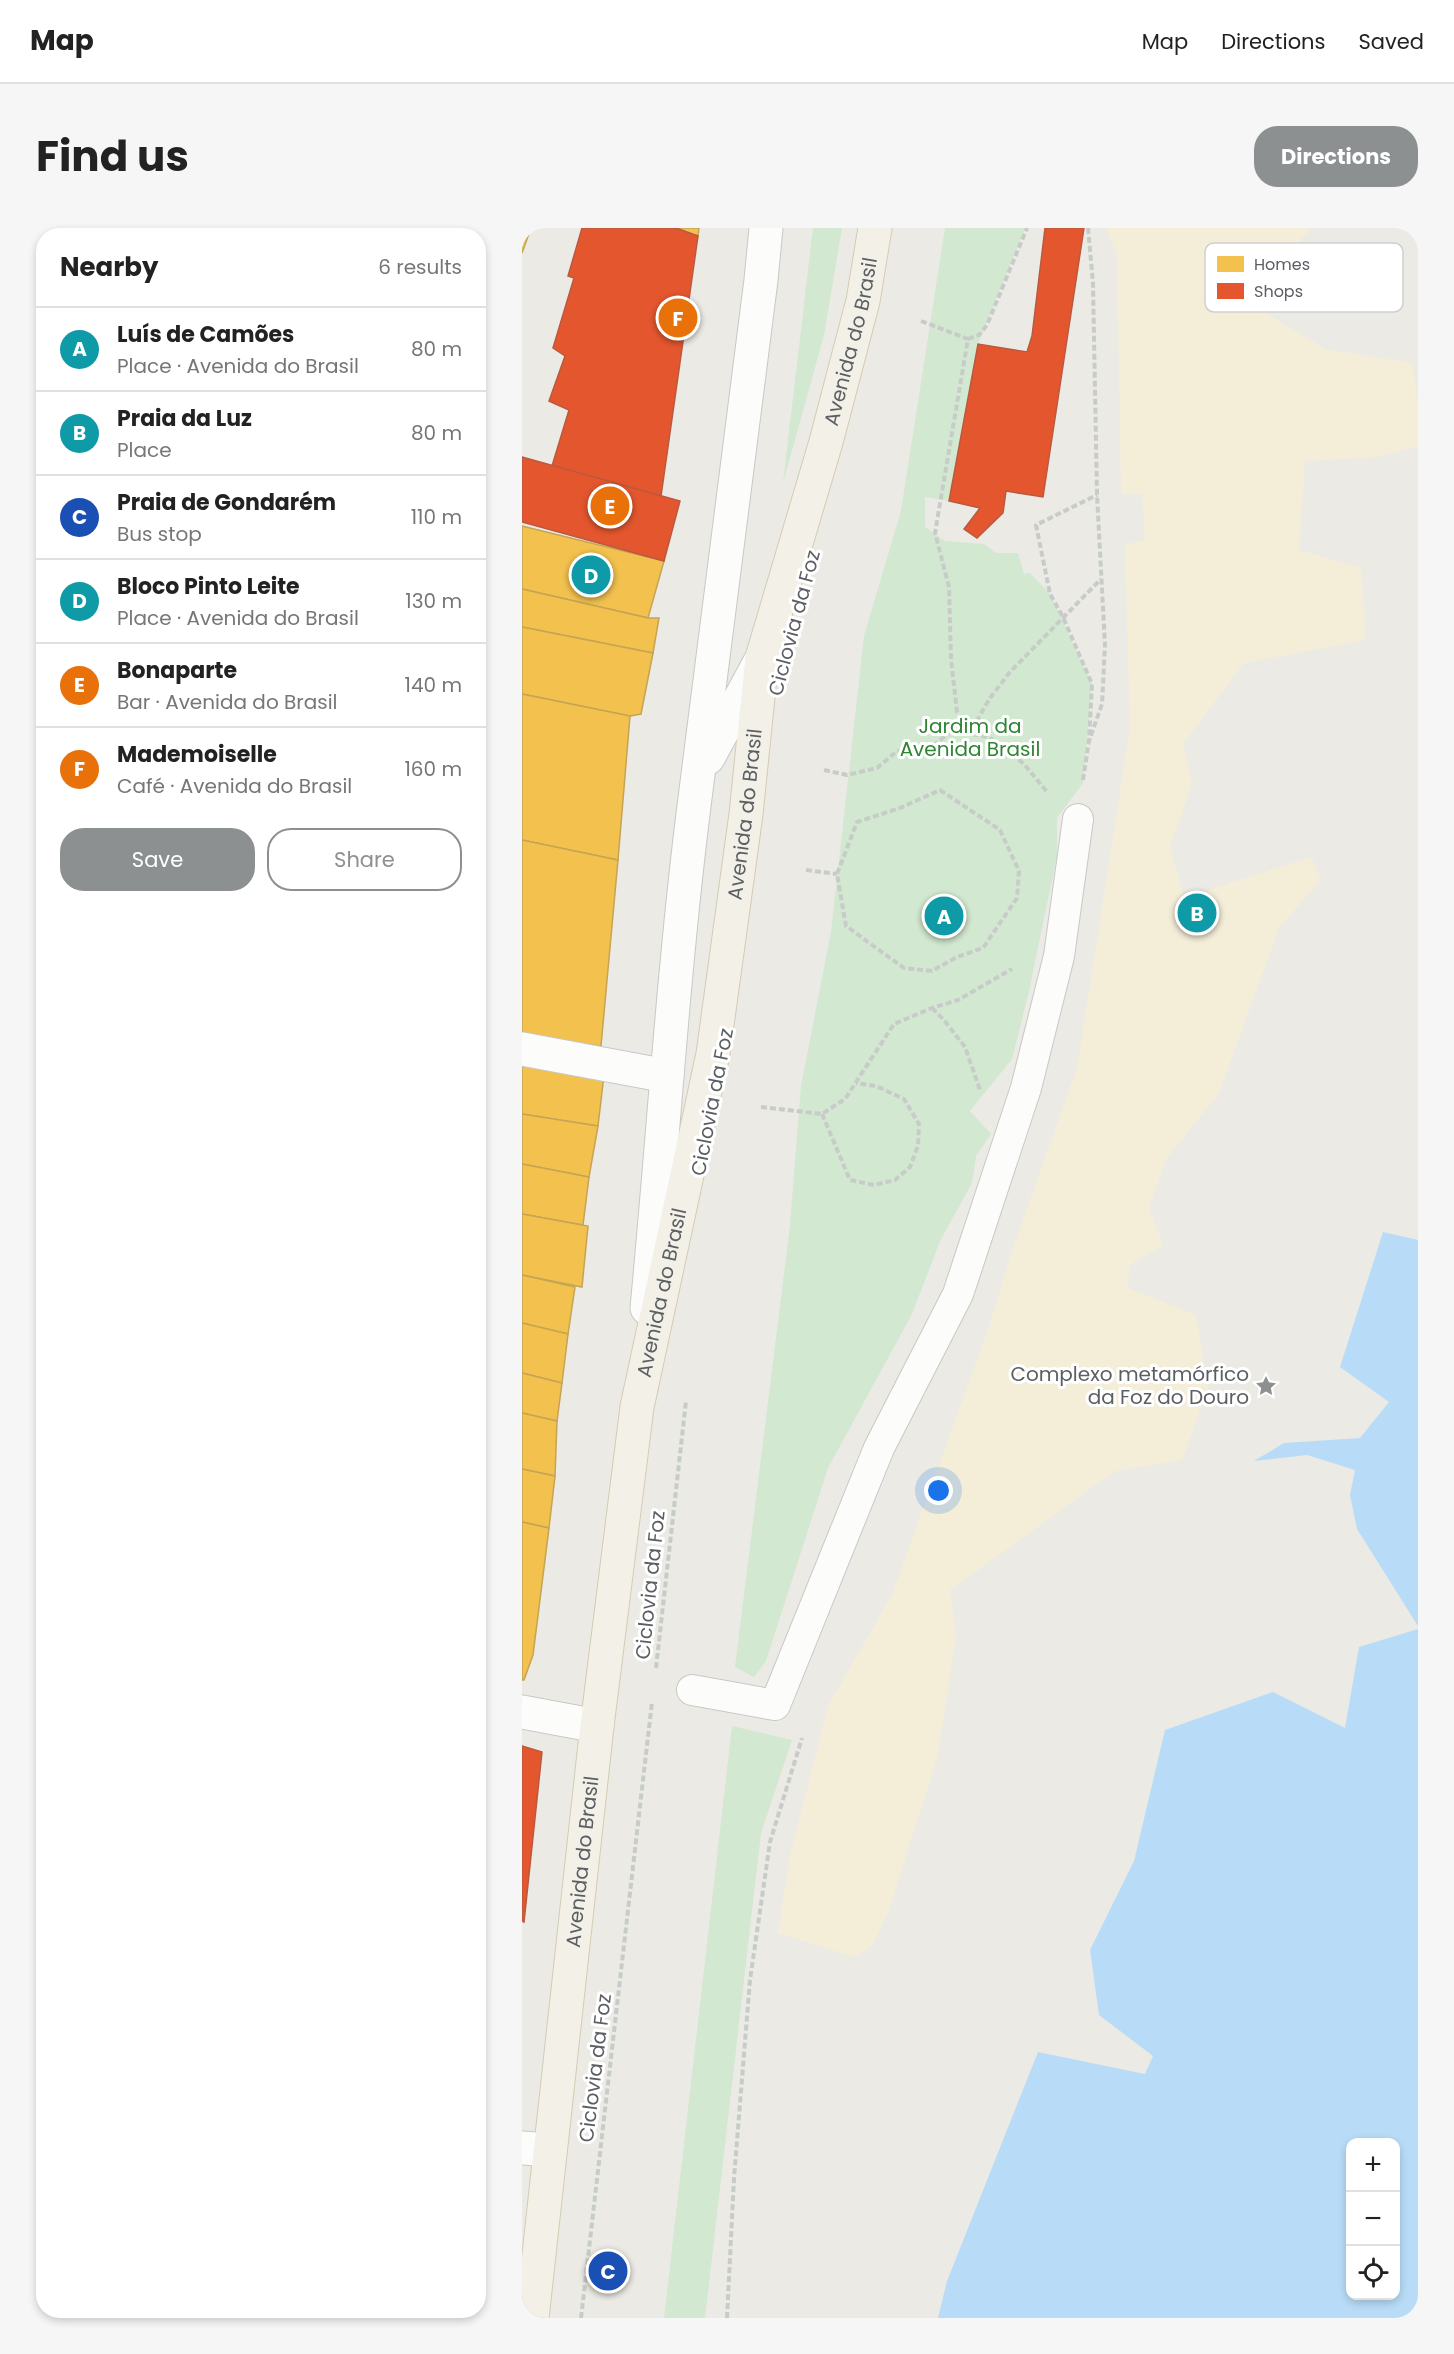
<!DOCTYPE html>
<html lang="en">
<head>
<meta charset="utf-8">
<style>
	:root { --surface:#fff; --page:#f6f6f6; --text:#222; --muted:#767676; --line:#e0e0e0; --accent:#8d9091 }
	body { margin:0; font-family:Poppins,sans-serif; background:var(--page); color:var(--text) }
	.controls { position:absolute; right:18px; bottom:18px; display:grid; overflow:hidden; border-radius:12px; box-shadow:0 3px 9px #0003 }
	.controls button { width:54px; height:54px; display:grid; place-items:center; padding:0; border:0; border-bottom:2px solid var(--line); background:var(--surface); color:var(--text); font:30px sans-serif }
	.you { position:absolute; left:417px; top:1263px; width:21px; height:21px; margin:-15px; border:4px solid #fff; border-radius:50%; background:#1a73e8; box-shadow:0 0 0 9px #1a73e833 }
	.badge { display:grid; place-items:center; width:39px; height:39px; border-radius:50%; background:var(--accent); color:#fff; font-size:20px; font-weight:700 }
	.pin { position:absolute; translate:-50% -50%; border:3px solid #fff; box-shadow:0 2px 6px #0006 }
	.list { margin:0; padding:0; list-style:none }
	h2 { display:flex; justify-content:space-between; align-items:center; height:78px; margin:0; padding:0 24px; font-size:26px }
	h2 small { font-size:20px; font-weight:400; color:var(--muted) }
	.list li { display:grid; grid-template-columns:39px 1fr auto; gap:18px; align-items:center; box-sizing:border-box; height:84px; padding:0 24px; border-top:2px solid var(--line) }
	.list b { display:block; font-size:22px; white-space:nowrap }
	.list p { margin:0; font-size:20px; white-space:nowrap; color:var(--muted) }
	.list em { font-size:20px; font-style:normal; color:var(--muted) }
	.actions { display:flex; gap:12px; padding:18px 24px }
	.actions a { flex:1; padding:14px 0; border:2px solid var(--accent); border-radius:24px; text-align:center; font-size:21px; color:var(--accent) }
	.actions .main { background:var(--accent); color:#fff }
	.icon { flex:none; width:33px; height:33px; fill:none; stroke:currentColor; stroke-width:2; stroke-linecap:round; stroke-linejoin:round }
	.map { position:relative; flex:none; width:896px; height:2090px; overflow:hidden; border-radius:24px }
	header { display:flex; align-items:center; gap:36px; box-sizing:border-box; height:84px; padding:0 30px; background:var(--surface); border-bottom:2px solid var(--line) }
	header strong { font-size:28px }
	nav { display:flex; gap:33px; margin-inline-start:auto; font-size:21px }
	.intro { display:flex; align-items:center; justify-content:space-between; box-sizing:border-box; height:144px; padding:0 36px }
	h1 { margin:0; font-size:42px }
	.button { padding:15px 27px; border-radius:24px; background:var(--accent); color:#fff; font-size:21px; font-weight:700 }
	main { display:flex; gap:36px; padding:0 36px }
	aside { flex:1; background:var(--surface); border-radius:24px; box-shadow:0 3px 9px #0003 }
	.map>svg:first-child { display:block }
</style>
</head>
<body>
<header>
<strong>Map</strong>
<nav><a>Map</a><a>Directions</a><a>Saved</a></nav>
</header>
<div class="intro"><h1>Find us</h1><a class="button">Directions</a></div>
<main>
<aside>
<h2>Nearby<small>6 results</small></h2>
<ul class="list">
<li><span class="badge" style="background:#0f9aa8">A</span><div><b>Luís de Camões</b><p>Place · Avenida do Brasil</p></div><em>80 m</em></li>
<li><span class="badge" style="background:#0f9aa8">B</span><div><b>Praia da Luz</b><p>Place</p></div><em>80 m</em></li>
<li><span class="badge" style="background:#1a4fb4">C</span><div><b>Praia de Gondarém</b><p>Bus stop</p></div><em>110 m</em></li>
<li><span class="badge" style="background:#0f9aa8">D</span><div><b>Bloco Pinto Leite</b><p>Place · Avenida do Brasil</p></div><em>130 m</em></li>
<li><span class="badge" style="background:#e8710a">E</span><div><b>Bonaparte</b><p>Bar · Avenida do Brasil</p></div><em>140 m</em></li>
<li><span class="badge" style="background:#e8710a">F</span><div><b>Mademoiselle</b><p>Café · Avenida do Brasil</p></div><em>160 m</em></li>
</ul>
<div class="actions"><a class="main">Save</a><a>Share</a></div>
</aside>
<div class="map">
<svg width="896" height="2090" viewBox="0 0 896 2090">
	<rect width="100%" height="100%" fill="#ebeae5"/>
	<g fill="#d2e8d0">
		<path d="M291,0H320L302,107L261,255Z"/>
		<path d="M423,0H503L456,116L427,273L403,269V299L423,313L462,316L474,325H496L502,346L508,345L528,366L570,456L561,555L535,590V628L507,763L490,831L448,883L469,906L454,928L450,955L418,1013L390,1086L306,1240L244,1433L232,1449L213,1439L268,997L279,858L309,704L342,408L379,283Z"/>
		<path d="M210,1498L270,1512L239,1605L183,2090H142Z"/>
	</g>
	<path fill="#f4eed9" d="M584,0H789L757,37L737,81L803,121L890,135L896,173V219L855,229L783,233L777,322L839,340L844,412L722,435L661,516L670,556L648,619L662,670L789,629L799,651L757,700L697,865L644,931L627,980L641,1017L608,1037L605,1060L674,1087L686,1160L660,1232L593,1243L428,1362L434,1409L415,1530L367,1682L350,1718L333,1729L256,1705L268,1629L306,1478L370,1367L468,1096L489,1026L555,840L608,500L603,317L623,312L620,266H599L595,27Z"/>
	<g fill="#b8dcf7" fill-rule="evenodd">
		<path d="M861,1004L896,1012V1398L835,1301L828,1267L833,1242L785,1227L732,1233L762,1215L838,1210L867,1174L818,1139Z"/>
		<path d="M896,1401V2090H416L425,2053L516,1824L623,1846L631,1828L577,1787L568,1722L612,1633L643,1502L751,1464L823,1500L837,1419ZM874,1914V2068H828V1914Z"/>
	</g>
	<g fill="#f2c14e" stroke="#c5a455" stroke-width="1.5">
		<path d="M0,0H9L0,25Z"/>
		<path d="M154,0H177L176,8Z"/>
		<path d="M0,298L142,333L126,390L0,361Z"/>
		<path d="M0,361L126,390H137L131,425L0,399Z"/>
		<path d="M0,399L131,425L119,486L108,488L0,466Z"/>
		<path d="M0,466L108,488L96,632L0,612Z"/>
		<path d="M0,612L96,632L79,818L0,808Z"/>
		<path d="M0,833L82,847L76,898L0,886Z"/>
		<path d="M0,886L76,898L67,949L0,936Z"/>
		<path d="M0,936L67,949L61,997L0,986Z"/>
		<path d="M0,986L66,998L60,1059L0,1047Z"/>
		<path d="M0,1047L53,1059L46,1106L0,1095Z"/>
		<path d="M0,1095L46,1106L40,1155L0,1145Z"/>
		<path d="M0,1145L40,1155L35,1193L0,1185Z"/>
		<path d="M0,1185L35,1193L33,1248L0,1241Z"/>
		<path d="M0,1241L33,1248L27,1300L0,1294Z"/>
		<path d="M0,1294L27,1300L11,1427L2,1452H0Z"/>
	</g>
	<g fill="#e4572e" stroke="#bb593e" stroke-width="1.5">
		<path d="M60,0H154L176,8L139,268L30,238L47,182L27,173L43,128L31,120L52,50L46,48Z"/>
		<path d="M523,0H562L521,269L484,263L481,285L455,310L442,301L458,280L427,273L456,116L505,124L510,108Z"/>
		<path d="M0,229L158,273L142,333L0,294Z"/>
		<path d="M0,1518L20,1524L2,1694L0,1693Z"/>
	</g>
	<g fill="none" stroke-linecap="round" stroke-linejoin="round">
		<defs>
			<path id="pedestrian" d="M170,1462L253,1477L357,1220L436,1066L504,860L537,728L556,591"/>
			<g id="minor">
				<path d="M0,821L145,848"/>
				<path d="M0,1484L75,1498"/>
				<path d="M0,1920L28,1922"/>
			</g>
			<g id="secondary">
				<path d="M186,530L240,430"/>
				<path d="M125,1080C141,913 151,745 172,578C193,403 217,228 239,52L244,0"/>
			</g>
			<g id="primary">
				<path id="s1" d="M10,2090L75,1498L115,1179L191,826L224,586L240,430L304,214L341,73L353,0"/>
			</g>
		</defs>
		<use href="#pedestrian" stroke="#c8c8c7" stroke-width="32"/>
		<use href="#minor" stroke="#c8c8c7" stroke-width="35"/>
		<use href="#secondary" stroke="#c8c8c7" stroke-width="35"/>
		<use href="#primary" stroke="#d4cbb2" stroke-width="35"/>
		<g stroke="#c7ccc9" stroke-width="4" stroke-dasharray="6 3" stroke-linecap="butt">
			<path d="M566,0L571,55L575,267L583,417L580,476L567,513"/>
			<path d="M399,93L446,111L413,305L427,359L429,431L435,484L447,506L468,470L488,444L579,351"/>
			<path d="M446,111L457,107L465,97L505,0"/>
			<path d="M302,542L325,547L355,540L375,523L411,518L429,503L467,509L502,536L526,565"/>
			<path d="M561,552L567,513L570,456L541,389L528,366L514,297L575,267"/>
			<path d="M418,562L478,602L497,643L495,670L461,720L435,729L410,743L382,740L324,698L315,646L335,594L378,580Z"/>
			<path d="M284,642L315,646"/>
			<path d="M410,780L422,792L443,819L458,862"/>
			<path d="M239,879L300,886L323,871L372,796L410,780L436,772L490,741"/>
			<path d="M300,886L328,952L352,957L373,952L388,939L396,918L397,896L382,871L354,858L334,855"/>
			<path d="M134,1440L164,1173"/>
			<path d="M59,2090L130,1474"/>
			<path d="M205,2090L212,1950L228,1752L248,1614L280,1510"/>
		</g>
		<use href="#pedestrian" stroke="#fcfcfb" stroke-width="30"/>
		<use href="#minor" stroke="#fcfcfb" stroke-width="33"/>
		<use href="#secondary" stroke="#fcfcfb" stroke-width="33"/>
		<use href="#primary" stroke="#f3f1e7" stroke-width="33"/>
	</g>
	<defs>
		<symbol id="sight-bare" viewBox="-9 -9 18 18"><path d="M0-6L1.8-2.2L6-1.7L2.9 1.2L3.7 5.4L0 3.3L-3.7 5.4L-2.9 1.2L-6-1.7L-1.8-2.2Z" fill="#8d9091" stroke="#fff" stroke-width="2.5" paint-order="stroke"/></symbol>
	</defs>
	<g fill-rule="evenodd">
		<use href="#sight-bare" x="729" y="1143" width="30" height="30"/>
	</g>
	<g text-anchor="middle" dominant-baseline="central" stroke-width="6" stroke-linejoin="round" paint-order="stroke">
		<g font-size="20" fill="#5b5f64" stroke="#fff">
			<text stroke="none"><textPath href="#s1" startOffset="2006">Avenida do Brasil</textPath></text>
			<text transform="translate(272 395) rotate(-75)">Ciclovia da Foz</text>
			<text stroke="none"><textPath href="#s1" startOffset="1520">Avenida do Brasil</textPath></text>
			<text transform="translate(190 874) rotate(-79)">Ciclovia da Foz</text>
			<text stroke="none"><textPath href="#s1" startOffset="1034">Avenida do Brasil</textPath></text>
			<text transform="translate(128 1357) rotate(-84)">Ciclovia da Foz</text>
			<text stroke="none"><textPath href="#s1" startOffset="459">Avenida do Brasil</textPath></text>
			<text transform="translate(73 1840) rotate(-83)">Ciclovia da Foz</text>
		</g>
		<g font-size="20" fill="#308535" stroke="#fff">
			<text x="448" y="498">Jardim da<tspan x="448" dy="23">Avenida Brasil</tspan></text>
		</g>
		<g font-size="20" fill="#5b5f64" stroke="#fff" text-anchor="end">
			<text x="727" y="1146">Complexo metamórfico<tspan x="727" dy="23">da Foz do Douro</tspan></text>
		</g>
	</g>
	<rect x="683" y="15" width="198" height="69" rx="9" fill="#fff" stroke="#cecfd0" stroke-width="1.5"/>
	<rect x="695" y="28" width="27" height="16" fill="#f2c14e"/>
	<rect x="695" y="55" width="27" height="16" fill="#e4572e"/>
	<g font-size="16" fill="#5b5f64">
		<text x="732" y="42">Homes</text>
		<text x="732" y="69">Shops</text>
	</g>
</svg>
<div class="controls">
<button>+</button>
<button>−</button>
<button><svg class="icon" aria-label="locate" viewBox="0 0 24 24"><circle cx="12" cy="12" r="6"/><path d="M12 2v4M12 18v4M2 12h4M18 12h4"/></svg></button>
</div>
<div class="you"></div>
<div class="pin badge" style="left:422px;top:688px;background:#0f9aa8">A</div>
<div class="pin badge" style="left:675px;top:685px;background:#0f9aa8">B</div>
<div class="pin badge" style="left:86px;top:2043px;background:#1a4fb4">C</div>
<div class="pin badge" style="left:69px;top:347px;background:#0f9aa8">D</div>
<div class="pin badge" style="left:88px;top:278px;background:#e8710a">E</div>
<div class="pin badge" style="left:156px;top:90px;background:#e8710a">F</div>
</div>
</main>
</body>
</html>
